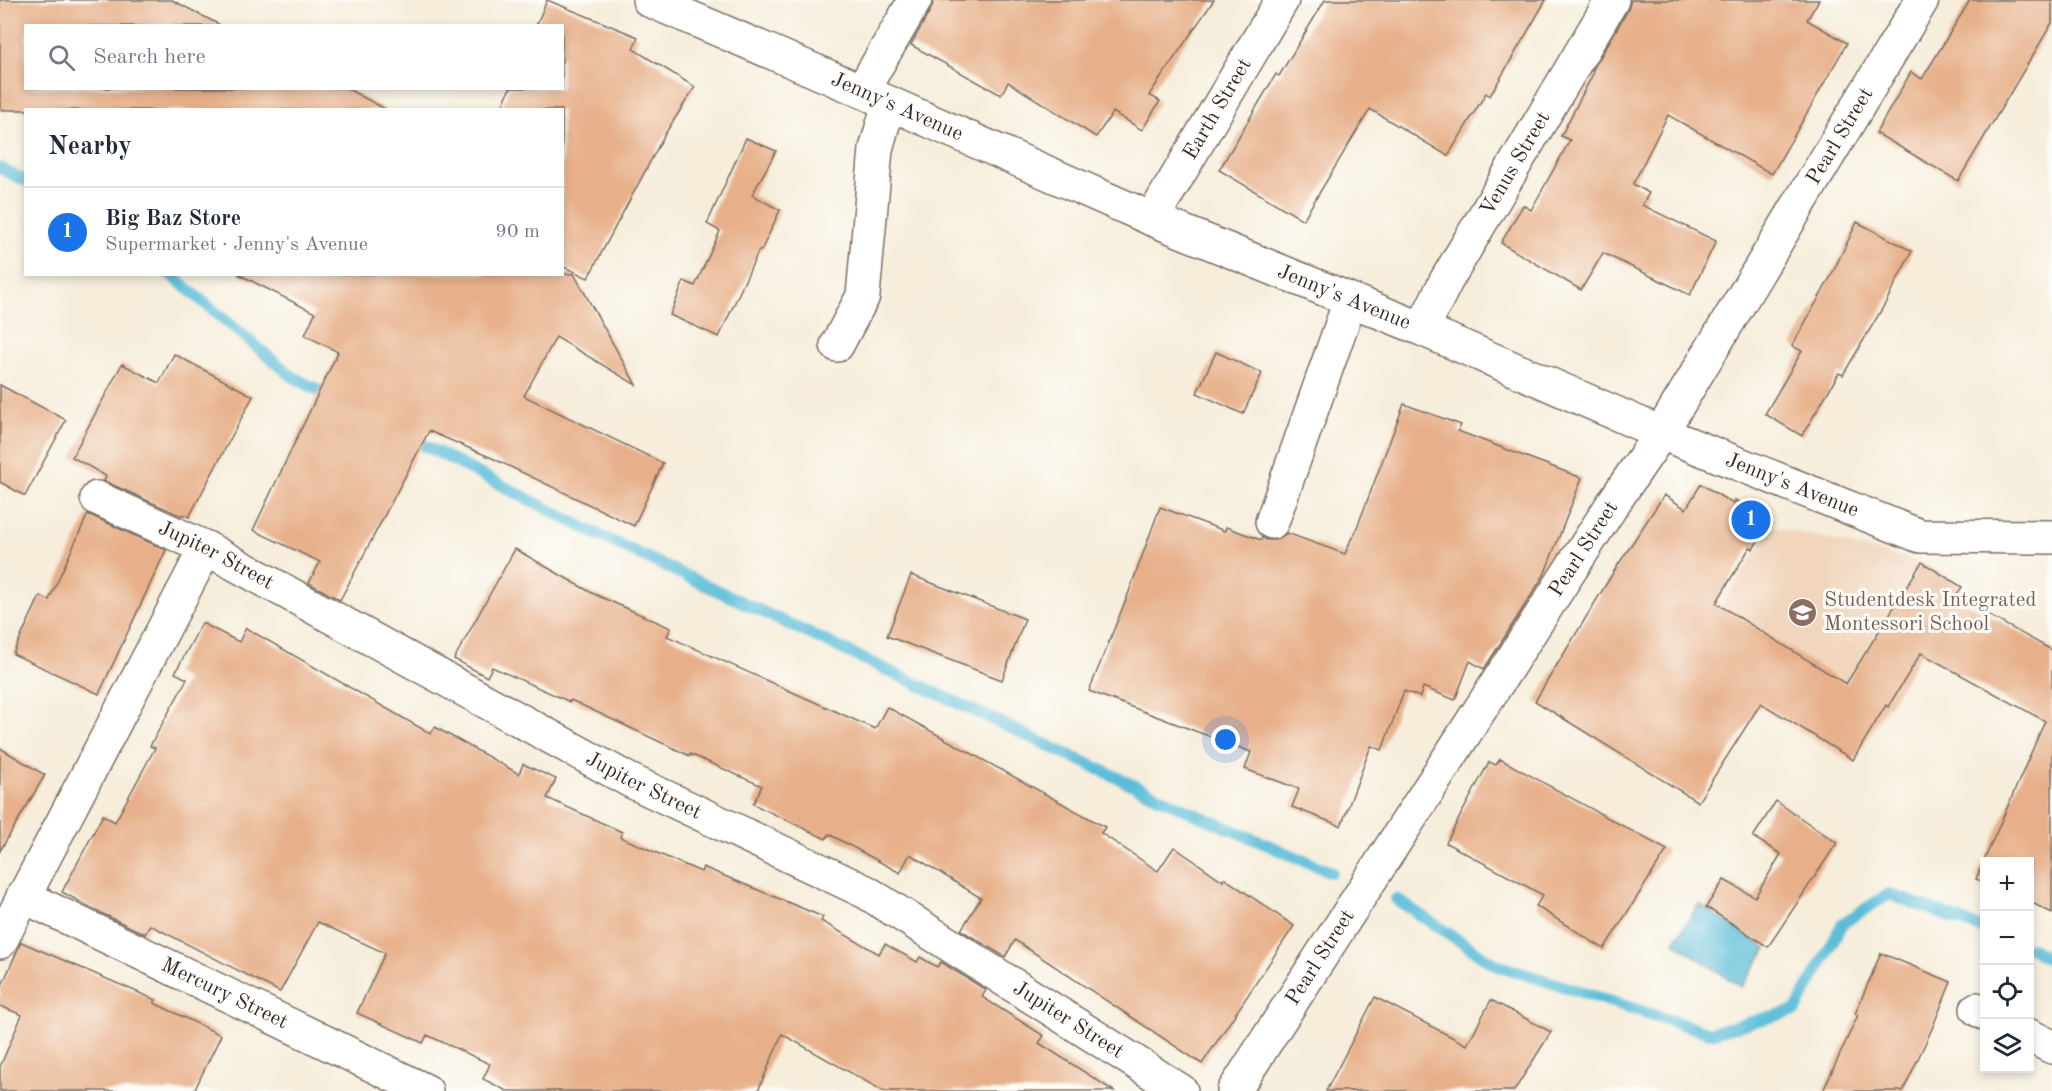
<!DOCTYPE html>
<html lang="en">
<head>
<meta charset="utf-8">
<style>
	:root { --surface:#fff; --page:#f2f2f3; --text:#1f2937; --muted:#747a83; --line:#e0e1e3; --accent:#1a73e8 }
	body { margin:0; font-family:"Old Standard TT",serif; background:var(--page); color:var(--text) }
	.controls { position:absolute; right:18px; bottom:18px; display:grid; overflow:hidden; border-radius:0px; box-shadow:0 3px 9px #0003 }
	.controls button { width:54px; height:54px; display:grid; place-items:center; padding:0; border:0; border-bottom:2px solid var(--line); background:var(--surface); color:var(--text); font:30px sans-serif }
	.you { position:absolute; left:1226px; top:740px; width:21px; height:21px; margin:-15px; border:4px solid #fff; border-radius:50%; background:#1a73e8; box-shadow:0 0 0 9px #1a73e833 }
	.badge { display:grid; place-items:center; width:39px; height:39px; border-radius:50%; background:var(--accent); color:#fff; font-size:20px; font-weight:700 }
	.pin { position:absolute; translate:-50% -50%; border:3px solid #fff; box-shadow:0 2px 6px #0006 }
	.list { margin:0; padding:0; list-style:none }
	h2 { display:flex; justify-content:space-between; align-items:center; height:78px; margin:0; padding:0 24px; font-size:26px }
	h2 small { font-size:20px; font-weight:400; color:var(--muted) }
	.list li { display:grid; grid-template-columns:39px 1fr auto; gap:18px; align-items:center; box-sizing:border-box; height:90px; padding:0 24px; border-top:2px solid var(--line) }
	.list b { display:block; font-size:22px; white-space:nowrap }
	.list p { margin:0; font-size:20px; white-space:nowrap; color:var(--muted) }
	.list em { font-size:20px; font-style:normal; color:var(--muted) }
	.icon { flex:none; width:33px; height:33px; fill:none; stroke:currentColor; stroke-width:2; stroke-linecap:round; stroke-linejoin:round }
	.map { position:relative; flex:none; width:2052px; height:1091px; overflow:hidden }
	.search { position:absolute; background:var(--surface); box-shadow:0 3px 9px #0003; left:24px; top:24px; width:540px; height:66px; display:flex; align-items:center; gap:15px; box-sizing:border-box; padding:0 21px; border-radius:0px; color:var(--muted); font-size:22px }
	.panel { position:absolute; background:var(--surface); box-shadow:0 3px 9px #0003; left:24px; top:108px; width:540px; height:168px; border-radius:0px }
	.map>svg:first-child { display:block }
</style>
</head>
<body>
<div class="map">
<svg width="2052" height="1091" viewBox="0 0 2052 1091">
	<rect width="100%" height="100%" fill="#fdfcf7"/>
	<filter id="ink" filterUnits="userSpaceOnUse"><feTurbulence type="fractalNoise" baseFrequency=".0167" numOctaves="2"/><feDisplacementMap in="SourceGraphic" scale="12" xChannelSelector="R" yChannelSelector="G"/><feConvolveMatrix kernelMatrix="1 2 1 2 8 2 1 2 1" color-interpolation-filters="sRGB"/></filter>
	<filter id="wash" filterUnits="userSpaceOnUse"><feTurbulence type="fractalNoise" baseFrequency=".008" numOctaves="4" result="noise"/><feDisplacementMap in="SourceGraphic" scale="24" xChannelSelector="R" yChannelSelector="G"/><feGaussianBlur stdDeviation="1.35" result="paint"/><feColorMatrix in="noise" values="0 0 0 0 0 0 0 0 0 0 0 0 0 0 0 0 0 1.4 0 .05"/><feComposite in="paint" operator="in"/></filter>
	<g filter="url(#wash)">
		<rect width="100%" height="100%" fill="#f6edda"/>
		<path fill="#f1d5bd" d="M1773,526L1920,562L1846,682L1888,708L1853,765L1685,662Z"/>
		<path fill="#5bbdd9" stroke="#4b747c" stroke-width="1.5" d="M1699,904L1767,949L1741,987L1674,942Z"/>
		<g fill="none" stroke-linecap="round" stroke-linejoin="round">
			<g stroke="#5bbdd9" stroke-width="12">
				<path d="M0,168L26,181"/>
				<path d="M170,274L293,377L333,398"/>
				<path d="M408,437L592,532L1195,814L1331,872"/>
				<path d="M1396,899L1496,965L1710,1033L1796,1010L1843,923L1889,894L1984,929"/>
				<path d="M2030,948L2052,961"/>
			</g>
		</g>
		<g id="blocks">
			<g fill="#e7b08a">
				<path d="M0,0H172L222,26H26V88H346L387,110H0Z"/>
				<path d="M547,0L638,37L633,49L695,87L665,134L588,278L562,266V110H501L510,88H562V26H536Z"/>
				<path d="M934,0H1214L1149,95L1160,101L1142,130L1113,112L1096,137L1008,82L1001,95L911,45L931,9Z"/>
				<path d="M1325,0H1546L1490,96L1486,93L1448,156L1370,109L1303,220L1219,170L1276,74L1279,76Z"/>
				<path d="M1631,0H1819L1807,20L1847,43L1772,174L1668,115L1633,184L1649,193L1642,205L1716,241L1690,295L1603,253L1581,290L1501,243L1523,205L1531,210L1570,140L1561,136L1594,72L1592,71L1628,10Z"/>
				<path d="M1970,0H2052V23L1958,181L1876,133L1911,72L1922,79Z"/>
				<path d="M746,138L776,151L752,195L780,210L761,251L759,250L719,337L670,315L684,281L695,286L720,231L707,224Z"/>
				<path d="M1857,222L1912,251L1885,304L1843,375L1839,373L1802,436L1765,414L1802,351L1792,346L1831,276Z"/>
				<path d="M238,274H574L636,385L556,337L524,396L663,463L634,526L492,458L429,431L340,600L309,583L320,562L253,530L338,352L305,335L315,313Z"/>
				<path d="M1216,352L1262,373L1243,414L1197,393Z"/>
				<path d="M174,354L253,396L189,517L183,514L182,516L104,481L106,476L72,457L122,364L159,383Z"/>
				<path d="M0,385L66,420L25,496L0,482Z"/>
				<path d="M1404,404L1461,425L1458,431L1582,478L1544,575L1484,669L1470,661L1455,700L1423,687L1420,697L1404,691L1382,750L1371,746L1341,826L1292,807L1299,789L1245,769L1251,752L1089,691L1129,592L1160,507L1225,531L1226,527L1261,540L1262,537L1266,540H1276L1287,533L1345,554L1352,537L1353,538Z"/>
				<path d="M1701,484L1733,504L1735,500L1770,522L1753,549L1750,547L1716,603L1846,684L1922,562L1962,587L1955,597L2052,650V913L2030,902V861H1984V882L1976,879L2045,721L1921,653L1888,707L1886,705L1853,760L1761,703L1698,802L1535,701L1616,568L1664,495L1686,509Z"/>
				<path d="M88,514L166,550L99,694L13,654L40,596L49,600Z"/>
				<path d="M515,549L592,593L671,628L667,636L875,729L887,707L1105,827L1101,833L1158,871L1174,847L1223,881L1224,878L1294,926L1202,1064L1015,940L1005,957L961,930L981,898L910,854L900,873L829,834L826,839L753,804L762,786L690,754V756L571,700L570,702L492,667L487,677L454,659Z"/>
				<path d="M911,575L1025,619L1002,680L887,636Z"/>
				<path d="M202,623L239,642L246,628L431,734L435,727L519,774L523,764L556,779L547,798L622,832L620,837L701,872L703,867L823,917L821,921L879,954L885,944L917,962L920,957L937,967L941,962L986,990L982,997L1044,1036L1039,1043L1114,1091H883L782,1034L758,1091H507L483,1079L490,1064L427,1035L423,1043L357,1013L385,953L318,922L280,992L150,925L145,934L95,910L62,892L103,815L115,822L155,748L150,746L187,679L175,673Z"/>
				<path d="M0,748L45,775L0,851Z"/>
				<path d="M1500,759L1667,850L1604,949L1536,906L1543,895L1446,843L1489,762L1496,765Z"/>
				<path d="M1776,801L1837,843L1768,947L1706,907L1724,880L1755,897L1781,854L1753,837Z"/>
				<path d="M21,942L156,1000L154,1003L221,1035L194,1091H0V1067L22,1015L0,1006V990Z"/>
				<path d="M1881,953L1951,982L1931,1031L1903,1091H1823L1858,1015L1855,1014Z"/>
				<path d="M1375,997L1467,1045L1491,1000L1551,1032L1514,1091H1326Z"/>
			</g>
		</g>
	</g>
	<g filter="url(#ink)">
		<use href="#blocks" fill-opacity="0" stroke="#7c6e60" stroke-width="1.5"/>
		<g fill="none" stroke-linecap="round" stroke-linejoin="round">
			<defs>
				<g id="minor">
					<path id="s1" d="M649,0L862,91L1152,219L1422,329L1661,433L1920,536L2052,537"/>
					<path d="M862,91L915,0"/>
					<path id="s2" d="M1152,219L1282,0"/>
					<path id="s3" d="M1422,329L1446,281L1612,0"/>
					<path d="M837,345L863,296L876,149L889,103"/>
					<path id="s4" d="M97,498L206,548L629,780L866,892L1181,1091"/>
					<path d="M1272,522L1350,301"/>
					<path id="s5" d="M23,896L426,1091"/>
					<path d="M0,942L206,548"/>
					<path d="M1977,1009L1984,1013"/>
					<path d="M2030,1036L2052,1047"/>
					<path id="s6" d="M1234,1091L1614,502L1661,433L1922,0"/>
				</g>
			</defs>
			<use href="#minor" stroke="#7c6e60" stroke-width="36"/>
			<use href="#minor" stroke="#fff" stroke-width="33"/>
		</g>
	</g>
	<defs>
		<symbol id="school-disc" viewBox="-11 -11 22 22"><circle r="9.5" fill="#8d6e63" stroke="#fdfcf7"/><path d="M0-5L7-2L0 1L-7-2ZM-4 1L0 2.5L4 1V4Q0 6-4 4Z" fill="#fff"/></symbol>
	</defs>
	<g fill-rule="evenodd">
		<use href="#school-disc" x="1786" y="596" width="33" height="33"/>
	</g>
	<g text-anchor="middle" dominant-baseline="central" stroke-width="6" stroke-linejoin="round" paint-order="stroke">
		<g font-size="21" fill="#3b2a1e" stroke="#fdfcf7">
			<text stroke="none"><textPath href="#s1" startOffset="270">Jenny's Avenue</textPath></text>
			<text stroke="none"><textPath href="#s2" startOffset="128">Earth Street</textPath></text>
			<text stroke="none"><textPath href="#s6" startOffset="1131">Pearl Street</textPath></text>
			<text stroke="none"><textPath href="#s3" startOffset="190">Venus Street</textPath></text>
			<text stroke="none"><textPath href="#s1" startOffset="756">Jenny's Avenue</textPath></text>
			<text stroke="none"><textPath href="#s1" startOffset="1242">Jenny's Avenue</textPath></text>
			<text stroke="none"><textPath href="#s6" startOffset="645">Pearl Street</textPath></text>
			<text stroke="none"><textPath href="#s4" startOffset="132">Jupiter Street</textPath></text>
			<text stroke="none"><textPath href="#s4" startOffset="618">Jupiter Street</textPath></text>
			<text stroke="none"><textPath href="#s6" startOffset="159">Pearl Street</textPath></text>
			<text stroke="none"><textPath href="#s5" startOffset="224">Mercury Street</textPath></text>
			<text stroke="none"><textPath href="#s4" startOffset="1104">Jupiter Street</textPath></text>
		</g>
		<g font-size="21" fill="#785e54" stroke="#fdfcf7" text-anchor="start">
			<text x="1824" y="600">Studentdesk Integrated<tspan x="1824" dy="24">Montessori School</tspan></text>
		</g>
	</g>
</svg>
<div class="controls">
<button>+</button>
<button>−</button>
<button><svg class="icon" aria-label="locate" viewBox="0 0 24 24"><circle cx="12" cy="12" r="6"/><path d="M12 2v4M12 18v4M2 12h4M18 12h4"/></svg></button>
<button><svg class="icon" aria-label="layers" viewBox="0 0 24 24"><path d="M12 4l9 5-9 5-9-5zM3 14l9 5 9-5"/></svg></button>
</div>
<div class="you"></div>
<div class="pin badge" style="left:1751px;top:520px">1</div>
<div class="search"><svg class="icon" aria-label="search" viewBox="0 0 24 24"><circle cx="10" cy="10" r="6"/><path d="M15 15l6 6"/></svg>Search here</div>
<section class="panel">
<h2>Nearby<small></small></h2>
<ul class="list">
<li><span class="badge">1</span><div><b>Big Baz Store</b><p>Supermarket · Jenny's Avenue</p></div><em>90 m</em></li>
</ul>
</section>
</div>
</body>
</html>
